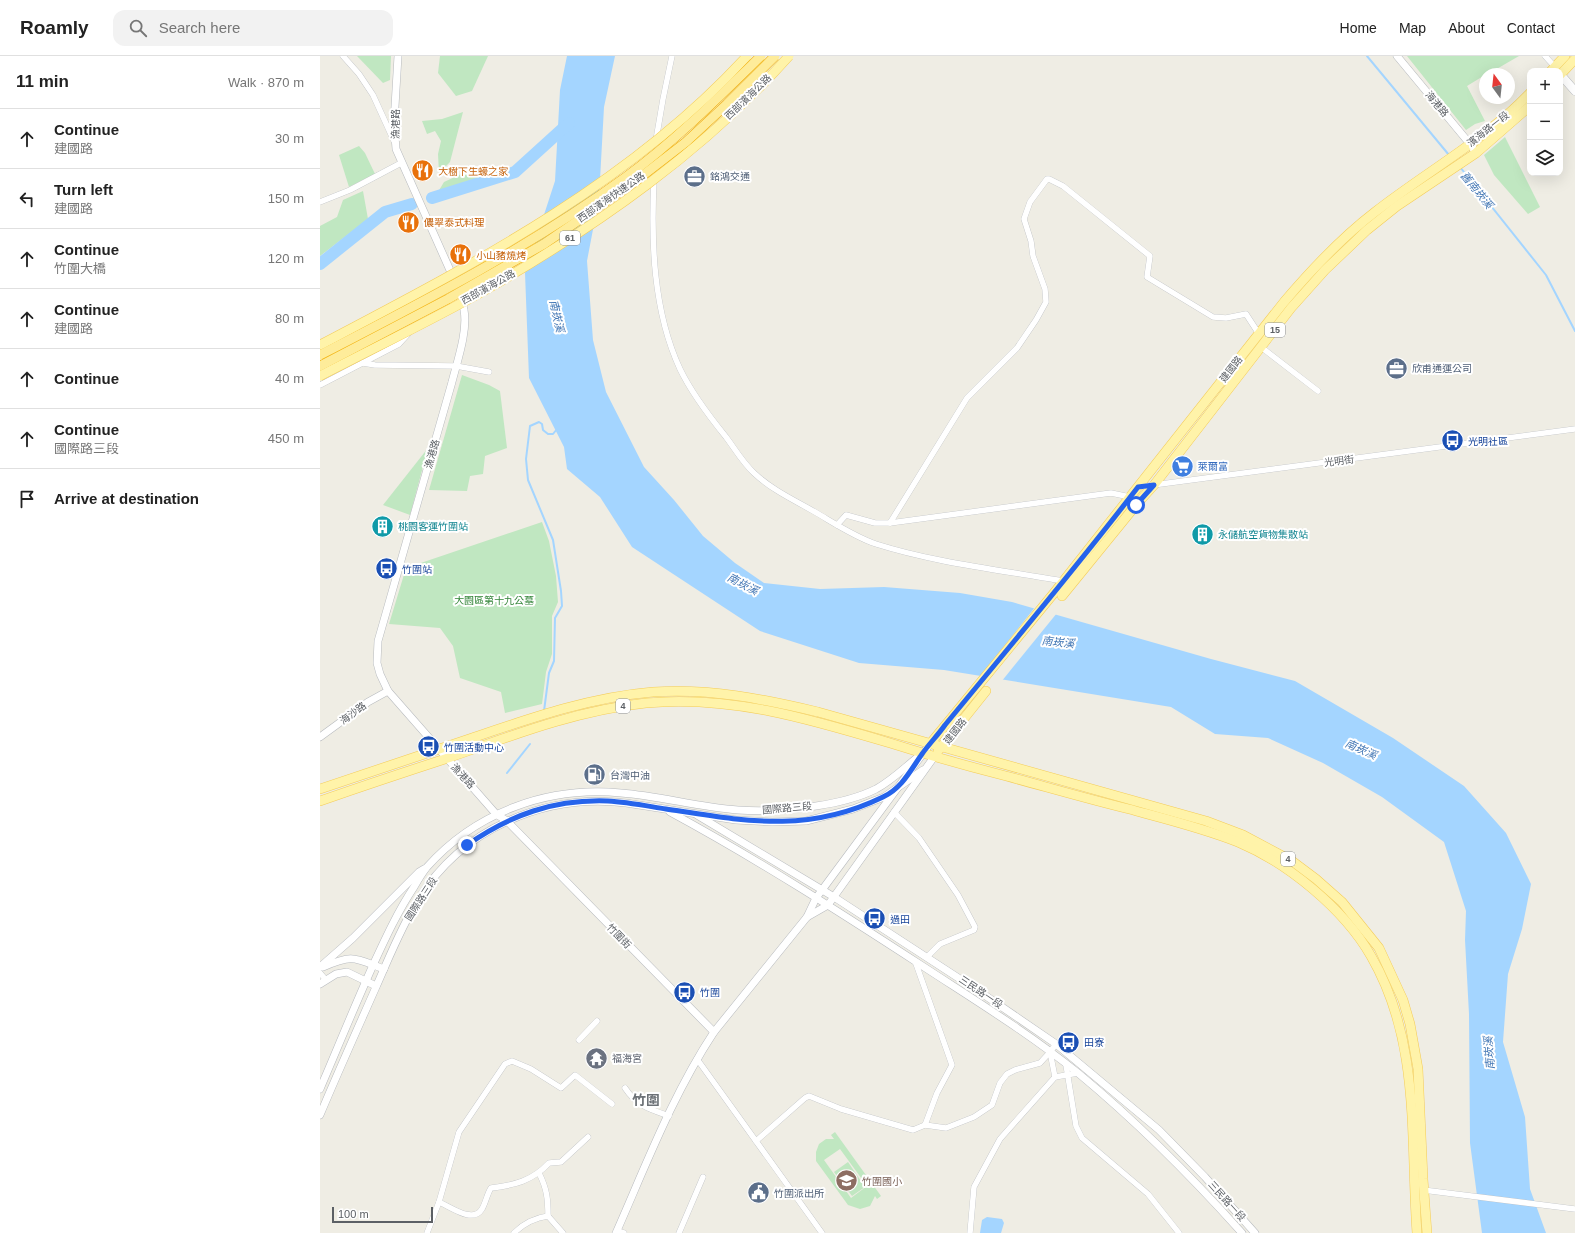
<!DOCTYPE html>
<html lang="en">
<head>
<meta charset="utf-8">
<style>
	:root { --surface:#fff; --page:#f2f2f2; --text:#222; --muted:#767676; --line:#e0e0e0 }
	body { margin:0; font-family:Arial,"Noto Sans TC",sans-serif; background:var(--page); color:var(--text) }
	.controls { position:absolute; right:12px; top:12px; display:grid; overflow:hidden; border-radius:8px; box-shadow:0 4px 16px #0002 }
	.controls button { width:36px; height:36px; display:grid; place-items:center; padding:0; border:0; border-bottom:1px solid var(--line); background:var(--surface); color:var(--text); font:20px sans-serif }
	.compass { position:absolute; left:1159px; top:12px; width:36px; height:36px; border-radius:50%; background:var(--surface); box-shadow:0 4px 16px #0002; rotate:345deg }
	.scale { position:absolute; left:12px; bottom:10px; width:101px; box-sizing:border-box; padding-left:4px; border:2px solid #5c6065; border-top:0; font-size:11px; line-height:14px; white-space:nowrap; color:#5c6065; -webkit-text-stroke:3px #fff; paint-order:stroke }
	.stop { position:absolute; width:12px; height:12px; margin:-9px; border:3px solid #2563eb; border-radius:50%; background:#fff }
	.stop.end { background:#2563eb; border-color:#fff; box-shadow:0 1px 4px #0008 }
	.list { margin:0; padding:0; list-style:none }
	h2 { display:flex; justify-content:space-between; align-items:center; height:52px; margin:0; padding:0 16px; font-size:17px }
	h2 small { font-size:13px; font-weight:400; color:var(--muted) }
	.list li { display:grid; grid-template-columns:26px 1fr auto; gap:12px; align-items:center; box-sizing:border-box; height:60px; padding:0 16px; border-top:1px solid var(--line) }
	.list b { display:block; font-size:15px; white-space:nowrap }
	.list p { margin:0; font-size:13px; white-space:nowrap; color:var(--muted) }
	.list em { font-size:13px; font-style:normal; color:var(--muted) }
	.icon { flex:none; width:22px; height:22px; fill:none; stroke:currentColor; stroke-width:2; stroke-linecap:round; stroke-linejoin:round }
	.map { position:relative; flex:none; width:1255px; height:1177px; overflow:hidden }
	header { display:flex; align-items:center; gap:24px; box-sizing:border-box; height:56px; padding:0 20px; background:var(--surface); border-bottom:1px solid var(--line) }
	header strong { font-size:19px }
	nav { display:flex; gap:22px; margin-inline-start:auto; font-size:14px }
	.search { width:280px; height:36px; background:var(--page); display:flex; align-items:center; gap:10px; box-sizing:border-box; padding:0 14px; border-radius:12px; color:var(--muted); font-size:15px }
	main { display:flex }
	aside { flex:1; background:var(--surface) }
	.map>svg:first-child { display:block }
</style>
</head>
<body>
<header>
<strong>Roamly</strong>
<div class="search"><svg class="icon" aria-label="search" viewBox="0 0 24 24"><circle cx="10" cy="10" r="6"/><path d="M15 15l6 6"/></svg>Search here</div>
<nav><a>Home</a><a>Map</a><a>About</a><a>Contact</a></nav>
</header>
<main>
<aside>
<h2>11 min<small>Walk · 870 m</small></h2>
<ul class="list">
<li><svg class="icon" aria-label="ahead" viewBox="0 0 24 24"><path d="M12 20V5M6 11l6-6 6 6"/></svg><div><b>Continue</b><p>建國路</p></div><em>30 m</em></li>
<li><svg class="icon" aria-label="left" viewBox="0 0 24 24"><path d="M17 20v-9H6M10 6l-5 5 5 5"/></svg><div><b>Turn left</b><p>建國路</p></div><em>150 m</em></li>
<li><svg class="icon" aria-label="ahead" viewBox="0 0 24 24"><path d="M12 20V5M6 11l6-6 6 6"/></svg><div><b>Continue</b><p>竹圍大橋</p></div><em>120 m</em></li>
<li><svg class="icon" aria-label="ahead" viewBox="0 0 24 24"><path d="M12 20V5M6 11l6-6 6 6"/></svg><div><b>Continue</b><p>建國路</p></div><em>80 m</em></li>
<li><svg class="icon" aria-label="ahead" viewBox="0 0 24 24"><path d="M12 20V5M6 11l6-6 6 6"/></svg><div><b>Continue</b></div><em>40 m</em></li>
<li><svg class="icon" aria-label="ahead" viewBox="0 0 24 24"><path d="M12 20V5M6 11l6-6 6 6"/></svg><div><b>Continue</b><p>國際路三段</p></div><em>450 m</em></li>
<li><svg class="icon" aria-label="arrive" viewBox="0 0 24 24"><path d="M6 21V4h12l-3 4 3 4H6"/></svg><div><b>Arrive at destination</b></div></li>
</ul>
</aside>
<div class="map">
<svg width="1255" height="1177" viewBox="0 0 1255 1177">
	<rect width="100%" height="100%" fill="#efede4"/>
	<g fill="#c0e7c1" fill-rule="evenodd">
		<path d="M37,0H71L70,24L63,27Z"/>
		<path d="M120,0H168L152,35L136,40L118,17Z"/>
		<path d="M1087,0H1199L1168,18H1165V19L1147,30L1165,65L1155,68L1146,74Z"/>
		<path d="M143,56L130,106L119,117L118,98L121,85L115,75L107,78L102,65L122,63Z"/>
		<path d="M1185,81L1220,151L1208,158L1174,119L1164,99Z"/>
		<path d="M39,90L45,97L55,118L29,131L19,99Z"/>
		<path d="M154,112L176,114V119L118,136L124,126Z"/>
		<path d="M43,135L48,163L0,200V170L17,161L23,144Z"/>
		<path d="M142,319L169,329L180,335L187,392L165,400L163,418L150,420L147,435L109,434Z"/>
		<path d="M108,392L90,459L63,449Z"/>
		<path d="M222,466L229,485L236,520L238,546L232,560V598L226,616L222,648L185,657L181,636L140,622L133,590L120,572L69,568L86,512Z"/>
		<path d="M515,1076L561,1140L557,1143L555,1140L550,1150L540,1153L528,1149L496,1105V1096L499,1088L506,1083H514L511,1079ZM520,1093L547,1130L531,1142L504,1104Z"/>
		<path d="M528,1106L545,1131L532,1140L514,1116Z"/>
	</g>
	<g fill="#a4d5ff">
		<path d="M247,0H295L284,51L279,142L267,205L273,284L286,336L324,411L354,444L383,480L415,507L444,527L500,533L564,531L640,537L692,546L891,603L975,625L1073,682L1144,730L1186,777L1211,828L1202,873L1188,918L1183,986L1205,1061L1210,1133L1226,1177H1162L1150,1087L1149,958L1145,884L1146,855L1124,786L1062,741L1003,707L948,682L895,678L851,651L624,614L539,607L440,575L312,491L280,441L247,413L244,391L209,322L205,217L235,125L240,34Z"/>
		<path d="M667,1161L682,1163L684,1167L681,1177H660L662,1164Z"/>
	</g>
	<path fill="#efede4" d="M716,550L737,557L681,626L659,622Z"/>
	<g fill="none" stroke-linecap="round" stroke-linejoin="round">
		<g stroke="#a4d5ff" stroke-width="2">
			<path d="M1047,0L1129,99"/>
			<path d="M1140,111L1226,219L1255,275"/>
			<path d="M224,655L229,617L234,605L235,562L242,550L241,535L233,484L208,424L206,403L210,370L219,366L222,368L223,374L228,378H233L237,373"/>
			<path d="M187,717L210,688"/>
		</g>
		<g stroke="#a4d5ff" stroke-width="12">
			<path d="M112,142L195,116L249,67"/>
			<path d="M0,208L65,156L92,148"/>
		</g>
		<defs>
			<g id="minor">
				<path d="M23,0L39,18L53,39L74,85"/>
				<path d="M1225,0L1235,11"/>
				<path d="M336,84L343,43L352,0"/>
				<path d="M334,123C331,185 333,255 360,313C372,338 389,360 406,381C415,393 423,407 434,417C452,434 474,444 495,456C514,467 535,481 556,488C616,507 681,514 743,525"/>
				<path d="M0,146L30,134L81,107"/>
				<path d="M102,264L140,242"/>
				<path d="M941,291L998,335"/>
				<path d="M43,307L55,309L136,310L169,316"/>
				<path d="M0,329L79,288L89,277"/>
				<path d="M818,431L1255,373"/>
				<path d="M570,467L647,342L697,292L716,264L726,246L725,233L713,200L711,185L704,163L710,146L727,123H729L743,130L830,200L827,221L893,261L906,262L926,258L939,278"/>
				<path d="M517,469L526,459L555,467H570L791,437L810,441"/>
				<path d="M574,756L599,782L638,839L655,871L654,874L620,888L607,901"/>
				<path d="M0,917L6,924"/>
				<path d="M259,984L277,965"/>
				<path d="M377,1003L502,1177"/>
				<path d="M746,1009L756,1070L762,1082L828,1138L859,1177"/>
				<path d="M735,1021L730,996L736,988"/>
				<path d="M305,1032C317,1050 329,1053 349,1060"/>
				<path d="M605,1069L626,1072L654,1061L672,1049L680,1027L687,1018L695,1014L720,1007L730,996"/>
				<path d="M436,1085L485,1042L489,1040L521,1053L593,1074L605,1069L617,1037L632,1009L595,905"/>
				<path d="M219,1117C227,1133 228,1143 228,1160"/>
				<path d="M1103,1134L1255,1153"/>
				<path d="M119,1146C131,1151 153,1168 162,1153C166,1146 167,1138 171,1132C195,1129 212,1125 229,1107L241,1106L268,1081"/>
				<path d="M297,1175L304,1177"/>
				<path d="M107,1177L119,1146L139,1076L185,1008L192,1005L211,1013L241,1032L255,1019L292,1048"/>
				<path d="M194,1177C204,1167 214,1162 228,1160L243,1177"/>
				<path d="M359,1177L383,1121"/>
				<path d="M650,1177L654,1131L680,1083L735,1021L758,1017"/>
			</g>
			<g id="tertiary">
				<path d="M78,0L74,67L76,93L133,221"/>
				<path d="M1077,0L1150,88L1156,97"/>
				<path d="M137,233C139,240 143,247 144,254C148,275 137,306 132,326L58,585L57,607L60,618L68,635L176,758L187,765L394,976"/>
				<path d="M0,681L48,646L68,635"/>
				<path d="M350,756C437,803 521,857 604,911C656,945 710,978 758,1017C817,1066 871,1120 922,1177"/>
				<path d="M377,759L514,841L663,938L736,988L839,1074L885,1121L935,1177"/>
				<path d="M487,861L508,849L614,701"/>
				<path d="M0,911L33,882L99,816L104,813"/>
				<path d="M3,911C34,898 34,902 64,913"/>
				<path d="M0,928L16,918L27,916L56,930"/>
				<path d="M0,1033C18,991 35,949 54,907C66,881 78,855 94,831C98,824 102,817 107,811C156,756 228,730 301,737C340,740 378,751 418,754C444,756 470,754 496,750C516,747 538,742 556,733C573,724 587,709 603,697"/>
				<path d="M0,1059C18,1016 37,974 56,931C69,902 81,871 98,844C142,773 224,737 306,747L416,764L452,766L486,765L533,753L564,741L603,714"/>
				<path d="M296,1177C326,1109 353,1038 394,976L487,861L496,842L502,834L610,688"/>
			</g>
			<path id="secondary" d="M1240,18L1255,35"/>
			<g id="primary">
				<path d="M1231,15L1245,0"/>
				<path d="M1240,19L1255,3"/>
				<path d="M742,540L816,449L834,429L971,252L1005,214L1047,174L1077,150L1156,97L1210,50"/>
				<path d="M610,688L734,537L964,246C992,213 1021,182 1055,156C1106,116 1165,84 1210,37"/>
				<path d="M618,695L666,635"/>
				<path d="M0,733C51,716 101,699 152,682C211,662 271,641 333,636C390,632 443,643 498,656L886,765L923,779L972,805L996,823L1022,846L1059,892L1083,944L1090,968L1098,1013L1103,1123L1107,1177"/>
				<path d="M0,745C43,730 85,716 128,702C193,679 258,654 326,647C410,639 490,663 570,687C608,699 647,710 686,720C727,731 768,743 809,753C846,763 883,772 918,786C968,807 1024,853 1051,900C1101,986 1090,1082 1097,1177"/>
			</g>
		</defs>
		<use href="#minor" stroke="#b7babe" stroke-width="6"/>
		<use href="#tertiary" stroke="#b7babe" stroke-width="8"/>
		<use href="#secondary" stroke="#b8bbc0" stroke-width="9"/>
		<use href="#primary" stroke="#f4cc58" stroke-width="10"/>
		<use href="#minor" stroke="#fff" stroke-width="5.5"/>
		<use href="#tertiary" stroke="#fff" stroke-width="7"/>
		<use href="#secondary" stroke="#fff" stroke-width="8"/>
		<use href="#primary" stroke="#fff3a9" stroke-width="9"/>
		<defs>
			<g id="primary-bridge">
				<path d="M0,289C152,209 310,128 427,0"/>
				<path d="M0,320C56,291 114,263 169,232C278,169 384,95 469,0"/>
			</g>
			<g id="trunk-bridge">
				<path d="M0,299C105,245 210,191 306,121C355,85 398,42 441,0"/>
				<path d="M0,310L128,243L224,188L313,127L366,86L407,48L455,0"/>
			</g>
		</defs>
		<use href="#primary-bridge" stroke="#f4cc58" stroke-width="10" stroke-linecap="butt"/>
		<use href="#trunk-bridge" stroke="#f3ae00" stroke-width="10" stroke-linecap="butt"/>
		<use href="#primary-bridge" stroke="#fff3a9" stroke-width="9"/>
		<use href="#trunk-bridge" stroke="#feec9a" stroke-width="9"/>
	</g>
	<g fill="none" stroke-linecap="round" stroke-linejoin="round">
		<path stroke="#2563eb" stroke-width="5" d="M147,789C190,759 234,743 288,745C307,746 327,750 346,753C425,765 487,778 563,741C582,732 590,715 602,698C609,688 618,679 625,669C690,590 756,512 818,431L834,429L816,449"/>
	</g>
	<defs>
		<symbol id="restaurant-disc" viewBox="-11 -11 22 22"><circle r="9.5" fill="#e8710a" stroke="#fff"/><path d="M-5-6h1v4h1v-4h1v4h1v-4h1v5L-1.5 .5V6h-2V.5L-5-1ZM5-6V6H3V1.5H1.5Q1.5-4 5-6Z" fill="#fff"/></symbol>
		<symbol id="office-disc" viewBox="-11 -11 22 22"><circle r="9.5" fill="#5c6f8a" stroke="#fff"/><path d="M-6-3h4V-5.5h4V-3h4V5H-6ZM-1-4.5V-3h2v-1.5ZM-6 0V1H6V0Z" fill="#fff"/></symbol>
		<symbol id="bus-disc" viewBox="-11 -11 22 22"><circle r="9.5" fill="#1a4fb4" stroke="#fff"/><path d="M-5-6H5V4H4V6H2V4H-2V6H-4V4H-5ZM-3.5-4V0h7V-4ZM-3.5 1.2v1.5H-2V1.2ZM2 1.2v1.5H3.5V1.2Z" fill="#fff"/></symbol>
		<symbol id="supermarket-disc" viewBox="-11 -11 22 22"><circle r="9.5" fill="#3f7fe0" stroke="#fff"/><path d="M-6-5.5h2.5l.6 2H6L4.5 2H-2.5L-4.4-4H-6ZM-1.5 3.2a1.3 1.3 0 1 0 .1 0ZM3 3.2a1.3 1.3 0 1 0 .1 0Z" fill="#fff"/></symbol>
		<symbol id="building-disc" viewBox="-11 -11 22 22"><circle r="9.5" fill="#0f9aa8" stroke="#fff"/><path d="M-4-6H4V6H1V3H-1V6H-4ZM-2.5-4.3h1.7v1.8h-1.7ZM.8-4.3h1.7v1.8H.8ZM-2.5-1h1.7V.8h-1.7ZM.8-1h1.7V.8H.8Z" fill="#fff"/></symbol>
		<symbol id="fuel-disc" viewBox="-11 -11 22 22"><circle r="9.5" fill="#5c6f8a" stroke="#fff"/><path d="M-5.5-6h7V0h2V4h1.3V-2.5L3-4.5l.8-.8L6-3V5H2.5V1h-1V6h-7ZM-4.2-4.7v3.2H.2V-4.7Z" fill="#fff"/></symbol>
		<symbol id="temple-disc" viewBox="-11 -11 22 22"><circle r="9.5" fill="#6b7280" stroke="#fff"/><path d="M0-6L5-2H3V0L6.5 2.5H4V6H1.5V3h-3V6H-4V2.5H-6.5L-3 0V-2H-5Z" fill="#fff"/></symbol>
		<symbol id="school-disc" viewBox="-11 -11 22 22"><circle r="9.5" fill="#8d6e63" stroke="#fff"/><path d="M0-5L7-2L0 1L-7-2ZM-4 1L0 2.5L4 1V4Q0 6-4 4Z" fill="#fff"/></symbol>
		<symbol id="civic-disc" viewBox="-11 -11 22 22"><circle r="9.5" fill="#5c6f8a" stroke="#fff"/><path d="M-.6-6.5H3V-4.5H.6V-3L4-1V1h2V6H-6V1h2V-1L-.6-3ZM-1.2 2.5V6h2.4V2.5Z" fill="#fff"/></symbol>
	</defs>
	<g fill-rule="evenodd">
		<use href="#restaurant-disc" x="90" y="102" width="25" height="25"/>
		<use href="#office-disc" x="362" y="108" width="25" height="25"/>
		<use href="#restaurant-disc" x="76" y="154" width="25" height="25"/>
		<use href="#restaurant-disc" x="128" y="186" width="25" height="25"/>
		<use href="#office-disc" x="1064" y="300" width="25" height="25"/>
		<use href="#bus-disc" x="1120" y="372" width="25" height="25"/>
		<use href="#supermarket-disc" x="850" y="398" width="25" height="25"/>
		<use href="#building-disc" x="50" y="458" width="25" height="25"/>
		<use href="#building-disc" x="870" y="466" width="25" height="25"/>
		<use href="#bus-disc" x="54" y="500" width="25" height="25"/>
		<use href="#bus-disc" x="96" y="678" width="25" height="25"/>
		<use href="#fuel-disc" x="262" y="706" width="25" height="25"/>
		<use href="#bus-disc" x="542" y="850" width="25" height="25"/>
		<use href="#bus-disc" x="352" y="924" width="25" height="25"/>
		<use href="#bus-disc" x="736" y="974" width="25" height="25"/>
		<use href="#temple-disc" x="264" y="990" width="25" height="25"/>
		<use href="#school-disc" x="514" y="1112" width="25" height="25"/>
		<use href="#civic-disc" x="426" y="1124" width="25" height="25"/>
	</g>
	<g text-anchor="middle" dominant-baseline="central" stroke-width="4" stroke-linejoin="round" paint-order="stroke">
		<g fill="#fff" stroke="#8d9093" stroke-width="1">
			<rect x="240" y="175" width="20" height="14" rx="3"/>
			<rect x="945" y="267" width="20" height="14" rx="3"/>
			<rect x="296" y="643" width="14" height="14" rx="3"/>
			<rect x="961" y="796" width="14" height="14" rx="3"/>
		</g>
		<g font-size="9" font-weight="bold" fill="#5c6065">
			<text x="250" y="182">61</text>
			<text x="955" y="274">15</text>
			<text x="303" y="650">4</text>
			<text x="968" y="803">4</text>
		</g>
		<g font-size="10" fill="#5c6065" stroke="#fff">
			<text transform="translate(428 41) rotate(-44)">西部濱海公路</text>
			<text transform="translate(1117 48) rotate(50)">海港路</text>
			<text transform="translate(75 68) rotate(-90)">漁港路</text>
			<text transform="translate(1168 73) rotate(-38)">濱海路一段</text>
			<text transform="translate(291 141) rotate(-35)">西部濱海快速公路</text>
			<text transform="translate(168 231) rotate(-29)">西部濱海公路</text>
			<text transform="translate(911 313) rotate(-52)">建國路</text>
			<text transform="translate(112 398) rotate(-74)">漁港路</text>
			<text transform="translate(1019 405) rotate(-7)">光明街</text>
			<text transform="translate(33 657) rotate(-36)">海沙路</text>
			<text transform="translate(635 675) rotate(-52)">建國路</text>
			<text transform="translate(143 720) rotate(48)">漁港路</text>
			<text transform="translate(467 752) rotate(-5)">國際路三段</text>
			<text transform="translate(101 843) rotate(-57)">國際路三段</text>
			<text transform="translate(299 880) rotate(46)">竹圍街</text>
			<text transform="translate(661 936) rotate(34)">三民路一段</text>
			<text transform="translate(907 1145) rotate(48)">三民路一段</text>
		</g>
		<g font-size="10" fill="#c56008" stroke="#fff" text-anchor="start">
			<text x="118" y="115">大樹下生蠔之家</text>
			<text x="104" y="166">儂翠泰式料理</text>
			<text x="156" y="199">小山豬燒烤</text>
		</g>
		<g font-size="10" fill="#4e5e75" stroke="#fff" text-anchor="start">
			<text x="390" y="120">銘鴻交通</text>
			<text x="1092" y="312">欣甫通運公司</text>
			<text x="290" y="719">台灣中油</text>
			<text x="454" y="1137">竹圍派出所</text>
		</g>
		<g font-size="10" fill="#164399" stroke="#fff" text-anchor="start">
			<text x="1148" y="385">光明社區</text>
			<text x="82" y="513">竹圍站</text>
			<text x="124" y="691">竹圍活動中心</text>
			<text x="570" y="863">過田</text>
			<text x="380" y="936">竹圍</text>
			<text x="764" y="986">田寮</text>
		</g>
		<g font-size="10" fill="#366cbe" stroke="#fff" text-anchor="start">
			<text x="878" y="410">萊爾富</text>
		</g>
		<g font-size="10" fill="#0d838f" stroke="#fff" text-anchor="start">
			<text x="78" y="470">桃園客運竹圍站</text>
			<text x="898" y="478">永儲航空貨物集散站</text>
		</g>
		<g font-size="10" fill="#338539" stroke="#fff">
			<text x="174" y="544">大園區第十九公墓</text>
		</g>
		<g font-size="10" fill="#5b616d" stroke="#fff" text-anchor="start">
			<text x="292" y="1002">福海宮</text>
		</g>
		<g font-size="10" fill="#785e54" stroke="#fff" text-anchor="start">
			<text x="542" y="1125">竹圍國小</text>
		</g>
		<g font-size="11" font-style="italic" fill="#3f74b3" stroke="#fff">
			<text transform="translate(1157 134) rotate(51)">舊南崁溪</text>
			<text transform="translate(237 260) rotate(77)">南崁溪</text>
			<text transform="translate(423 528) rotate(28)">南崁溪</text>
			<text transform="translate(738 586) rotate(6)">南崁溪</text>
			<text transform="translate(1041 693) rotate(24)">南崁溪</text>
			<text transform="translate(1169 997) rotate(-94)">南崁溪</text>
		</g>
		<g font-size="14" font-weight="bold" fill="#6d7277" stroke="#fff">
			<text x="326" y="1044">竹圍</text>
		</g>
	</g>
</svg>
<div class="controls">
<button>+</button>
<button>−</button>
<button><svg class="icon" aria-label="layers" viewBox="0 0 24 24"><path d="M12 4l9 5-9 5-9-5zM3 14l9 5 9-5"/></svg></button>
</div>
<svg class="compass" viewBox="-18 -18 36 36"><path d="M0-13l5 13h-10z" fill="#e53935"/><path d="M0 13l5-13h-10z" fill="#767676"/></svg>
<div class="scale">100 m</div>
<div class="stop" style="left:816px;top:449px"></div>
<div class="stop end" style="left:147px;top:789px"></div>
</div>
</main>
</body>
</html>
